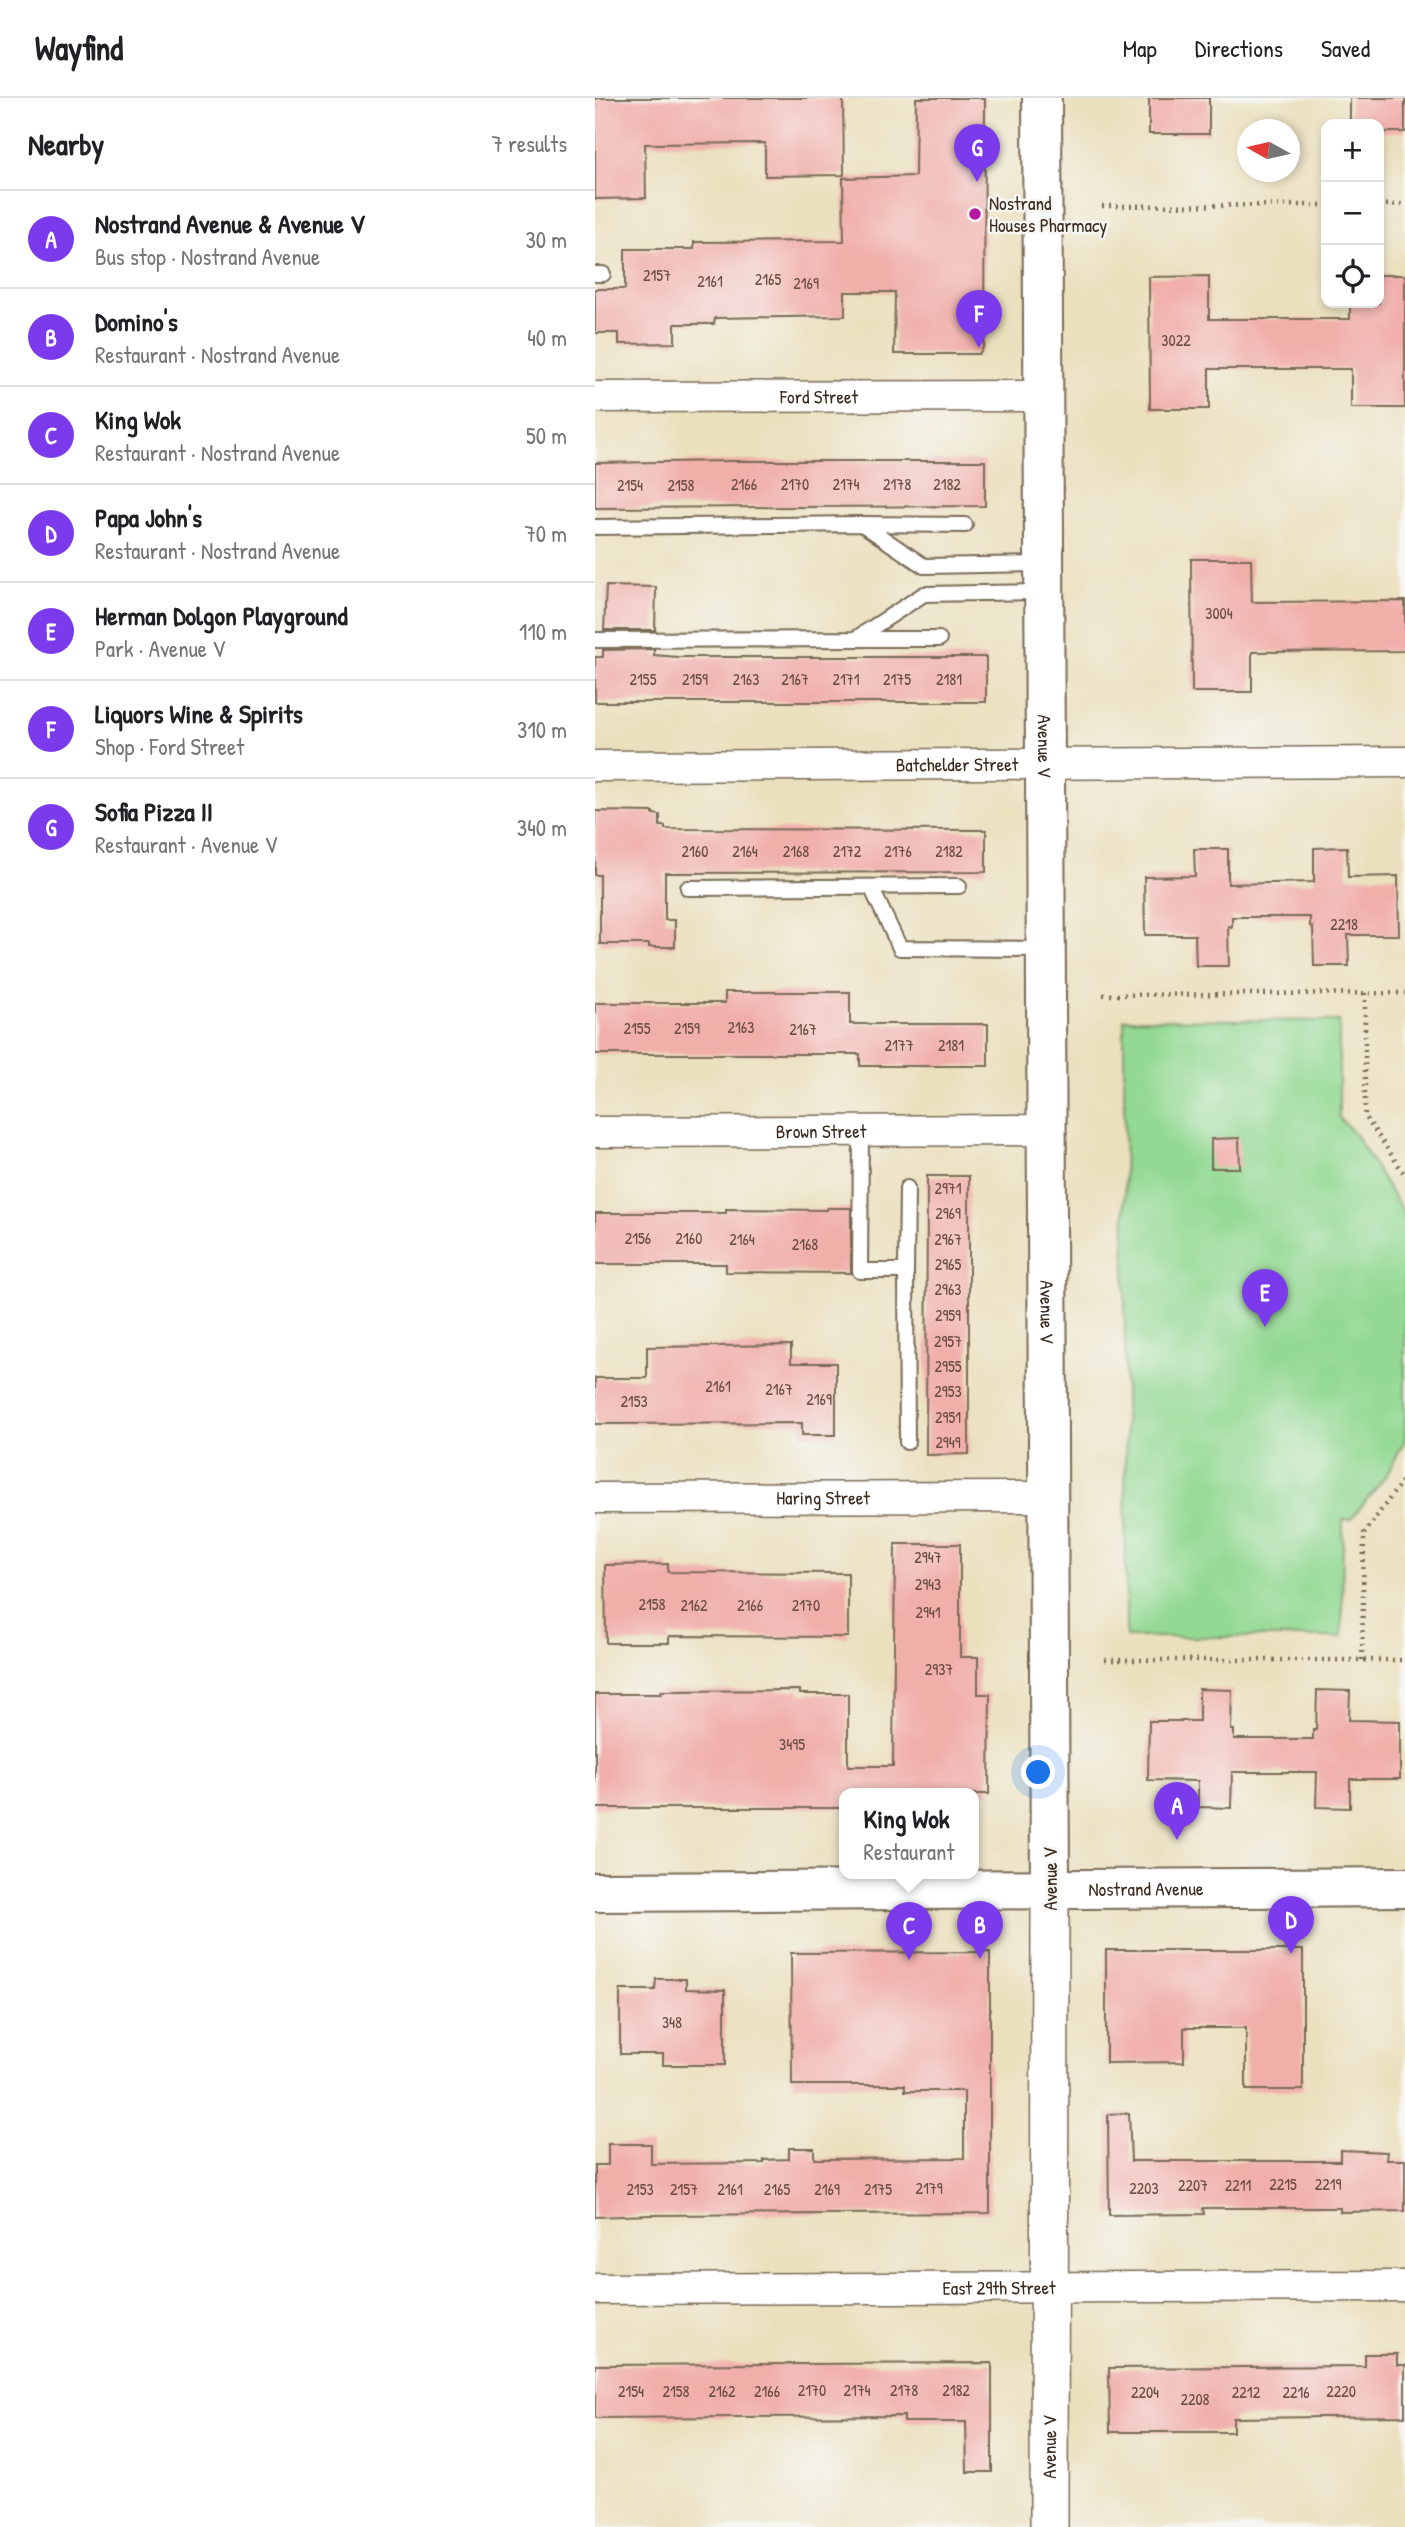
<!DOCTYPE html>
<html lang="en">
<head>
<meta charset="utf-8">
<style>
	:root { --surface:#fff; --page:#f6f6f6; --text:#202124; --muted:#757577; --line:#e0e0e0; --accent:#7c3aed }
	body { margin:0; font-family:"Patrick Hand",sans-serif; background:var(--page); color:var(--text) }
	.controls { position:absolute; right:21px; top:21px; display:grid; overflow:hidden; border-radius:14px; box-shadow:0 4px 10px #0003 }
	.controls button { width:63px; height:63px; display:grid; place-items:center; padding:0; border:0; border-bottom:2px solid var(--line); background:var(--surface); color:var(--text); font:35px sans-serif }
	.compass { position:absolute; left:642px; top:21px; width:63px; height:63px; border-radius:50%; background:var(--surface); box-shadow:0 4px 10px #0003; rotate:278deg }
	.you { position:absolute; left:444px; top:1675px; width:24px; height:24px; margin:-18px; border:5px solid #fff; border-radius:50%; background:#1a73e8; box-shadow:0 0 0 10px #1a73e833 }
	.badge { display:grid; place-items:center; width:46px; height:46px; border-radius:50%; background:var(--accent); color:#fff; font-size:23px; font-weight:700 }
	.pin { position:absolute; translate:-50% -58px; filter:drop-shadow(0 2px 4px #0008) }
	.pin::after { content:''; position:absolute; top:37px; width:24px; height:21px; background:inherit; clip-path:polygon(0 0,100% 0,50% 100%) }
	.popup { position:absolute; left:244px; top:1690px; width:140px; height:91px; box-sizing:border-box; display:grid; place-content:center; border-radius:14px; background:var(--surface); filter:drop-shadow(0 2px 5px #0005); font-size:23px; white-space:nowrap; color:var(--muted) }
	.popup b { font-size:26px; color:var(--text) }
	.popup::after { content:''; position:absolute; left:50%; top:100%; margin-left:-14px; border:14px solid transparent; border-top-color:var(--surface) }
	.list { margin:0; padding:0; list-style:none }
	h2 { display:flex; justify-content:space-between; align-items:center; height:91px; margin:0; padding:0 28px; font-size:30px }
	h2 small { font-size:23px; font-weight:400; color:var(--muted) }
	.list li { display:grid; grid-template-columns:46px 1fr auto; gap:21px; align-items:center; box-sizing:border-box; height:98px; padding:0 28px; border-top:2px solid var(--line) }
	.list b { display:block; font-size:26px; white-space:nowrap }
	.list p { margin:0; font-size:23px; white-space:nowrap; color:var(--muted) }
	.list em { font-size:23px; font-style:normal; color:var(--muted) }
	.icon { flex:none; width:38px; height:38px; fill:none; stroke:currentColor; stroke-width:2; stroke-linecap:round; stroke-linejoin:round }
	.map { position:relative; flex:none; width:810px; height:2429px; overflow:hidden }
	header { display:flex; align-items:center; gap:42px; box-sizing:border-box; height:98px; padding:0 35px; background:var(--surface); border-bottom:2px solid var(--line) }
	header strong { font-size:33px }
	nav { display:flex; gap:38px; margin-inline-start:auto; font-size:24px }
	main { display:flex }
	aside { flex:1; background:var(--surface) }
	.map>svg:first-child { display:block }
</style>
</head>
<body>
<header>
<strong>Wayfind</strong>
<nav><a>Map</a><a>Directions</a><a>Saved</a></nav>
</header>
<main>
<aside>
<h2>Nearby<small>7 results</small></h2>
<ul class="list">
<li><span class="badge">A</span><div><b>Nostrand Avenue &amp; Avenue V</b><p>Bus stop · Nostrand Avenue</p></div><em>30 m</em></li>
<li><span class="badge">B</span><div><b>Domino's</b><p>Restaurant · Nostrand Avenue</p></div><em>40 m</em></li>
<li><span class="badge">C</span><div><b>King Wok</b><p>Restaurant · Nostrand Avenue</p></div><em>50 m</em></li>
<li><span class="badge">D</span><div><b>Papa John's</b><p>Restaurant · Nostrand Avenue</p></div><em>70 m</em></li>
<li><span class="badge">E</span><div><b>Herman Dolgon Playground</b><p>Park · Avenue V</p></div><em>110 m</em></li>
<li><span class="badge">F</span><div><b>Liquors Wine &amp; Spirits</b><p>Shop · Ford Street</p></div><em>310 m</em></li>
<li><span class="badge">G</span><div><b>Sofia Pizza II</b><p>Restaurant · Avenue V</p></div><em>340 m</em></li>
</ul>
</aside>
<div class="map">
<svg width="810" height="2429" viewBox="0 0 810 2429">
	<rect width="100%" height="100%" fill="#f6f6f2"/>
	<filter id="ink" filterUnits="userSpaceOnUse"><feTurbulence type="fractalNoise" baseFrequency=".0143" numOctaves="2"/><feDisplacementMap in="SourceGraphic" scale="14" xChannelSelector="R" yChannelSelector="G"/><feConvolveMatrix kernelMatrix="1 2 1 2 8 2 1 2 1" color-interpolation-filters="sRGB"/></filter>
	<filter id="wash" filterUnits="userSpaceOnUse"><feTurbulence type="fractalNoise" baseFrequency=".00686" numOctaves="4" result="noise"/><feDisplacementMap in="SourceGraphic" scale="28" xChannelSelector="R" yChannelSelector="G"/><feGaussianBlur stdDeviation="1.57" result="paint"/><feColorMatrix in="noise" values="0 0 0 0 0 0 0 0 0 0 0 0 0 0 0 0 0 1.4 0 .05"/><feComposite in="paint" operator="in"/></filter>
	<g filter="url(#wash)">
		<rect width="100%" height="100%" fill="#ebe0be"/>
		<path fill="#93d993" stroke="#678258" stroke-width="2" d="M529,921L744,923V1020L759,1035L810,1117V1342L791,1378L756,1421L748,1422L747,1539H531Z"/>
		<g id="blocks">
			<g fill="#f1afaa">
				<path d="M0,0H248L249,77L170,78V45L50,46L51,100L0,101Z"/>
				<path d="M321,0H390L389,248L384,256H299L300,194H250V218L120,220L119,226H80V245L24,246V235H0V191H30V151H99V144L249,143L248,80L320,78Z"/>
				<rect x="554" y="0" width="60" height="36"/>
				<path d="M755,0H810V34H784V26H755Z"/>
				<path d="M784,177H810V310H756V271H614V311H555L554,179L614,178V221H755V205H784Z"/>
				<path d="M137,363H390V408L0,410V365Z"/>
				<path d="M596,461H656L657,504L810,503V553L657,554V594H597Z"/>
				<path d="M11,488L61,489L60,532H9Z"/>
				<path d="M59,551V557L83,559H391V604H0V559H8V552Z"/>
				<path d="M0,713L58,714V716L65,717V728H70V731L391,732V774L70,775V822H80V849H54V846H5V777H0Z"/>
				<path d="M752,749L753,779L803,778L804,837H753L754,868H719L718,829L715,828V819H637V829L633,828L634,868H601L600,837H550L549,779L600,778L599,751H633V786L719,784V750Z"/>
				<path d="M130,894H255V926H393V968H265V956H0V905H130Z"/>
				<path d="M644,1040L645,1070H616V1041Z"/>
				<path d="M332,1078H374V1356L331,1357Z"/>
				<path d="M232,1110H256V1175L131,1174V1166H0V1115H131V1111L232,1112Z"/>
				<path d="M196,1247V1265H241V1337H207V1325L0,1326V1280H52V1249Z"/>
				<path d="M300,1446H365V1559H383V1596H395L394,1696H249V1710H0V1596H66V1593L205,1592V1596H253V1668H298Z"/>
				<path d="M73,1466V1474L253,1475V1539L74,1538V1545H11L10,1467Z"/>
				<path d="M604,1591L637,1592L636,1632H639V1641H718V1632H721L722,1592L755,1593L754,1622L805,1623V1681H755V1710L721,1709L722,1674H637L636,1710L603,1709V1683L553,1682L554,1623H604Z"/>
				<path d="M511,1852H708V1992H651V1930H589V1964L511,1965Z"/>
				<path d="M395,1854V2115L56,2117L0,2119V2067H13V2046H56V2066L169,2065V2062L194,2061V2050H219V2061L369,2060V1993H310V1987H197L196,1855Z"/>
				<path d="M61,1881H91V1891L130,1892V1967H68V1956H25V1892H60Z"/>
				<path d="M534,2015L536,2063H745V2052L792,2054L791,2062H810V2113L745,2114V2110H608L609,2116L514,2117L513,2016Z"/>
				<path d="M770,2256H802V2267H810V2318L638,2320V2334H515L514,2270L770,2268Z"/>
				<path d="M397,2265V2374H372L371,2324H309V2318L0,2320V2267Z"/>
			</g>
		</g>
	</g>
	<g filter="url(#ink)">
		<use href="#blocks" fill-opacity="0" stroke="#796a56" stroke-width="2"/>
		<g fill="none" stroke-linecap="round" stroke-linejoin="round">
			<defs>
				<g id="service">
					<path d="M0,176H8"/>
					<path d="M268,426L370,427"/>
					<path d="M0,429L267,426L329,468L448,466"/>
					<path d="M261,541H344"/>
					<path d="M0,542L260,541L329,496L447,494"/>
					<path d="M276,789L305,850L449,851"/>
					<path d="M93,790L364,788"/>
					<path d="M266,1034L265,1173H311L312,1090"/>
					<path d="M311,1173L312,1344"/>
				</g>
				<g id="minor">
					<path id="s1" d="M0,299L448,298"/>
					<path id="s2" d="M0,668L810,664"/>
					<path id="s3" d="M0,1034L452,1032"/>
					<path id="s4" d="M0,1400L454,1399"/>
					<path id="s5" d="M0,2191L810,2188"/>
				</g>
				<g id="tertiary">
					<path id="s6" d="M454,2429L455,1791"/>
				</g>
				<g id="secondary">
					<path id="s7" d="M447,0L455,1791"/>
					<path id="s8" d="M0,1794L810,1789"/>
				</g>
			</defs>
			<use href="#service" stroke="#796a56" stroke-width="18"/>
			<use href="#minor" stroke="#796a56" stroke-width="33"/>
			<use href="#tertiary" stroke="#796a56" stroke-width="40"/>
			<use href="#secondary" stroke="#796a56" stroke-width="42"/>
			<g stroke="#796a56" stroke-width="4.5" stroke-dasharray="2 5" stroke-linecap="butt">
				<path d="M784,107L810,106"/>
				<path d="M507,108L731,107"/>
				<path d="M770,895V1018L810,1077"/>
				<path d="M508,897L810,895"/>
				<path d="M510,1562H810"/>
				<path d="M767,1562L769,1436L810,1379"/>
			</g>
			<use href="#service" stroke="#fff" stroke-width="14"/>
			<use href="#minor" stroke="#fff" stroke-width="30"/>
			<use href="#tertiary" stroke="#fff" stroke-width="37"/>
			<use href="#secondary" stroke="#fff" stroke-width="38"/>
		</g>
	</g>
	<circle fill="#b5179e" stroke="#f6f6f2" stroke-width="2.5" cx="380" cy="116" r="7"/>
	<g text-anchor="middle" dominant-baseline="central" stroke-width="5" stroke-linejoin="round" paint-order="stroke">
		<g font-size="16" fill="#684b41">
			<text x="62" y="177">2157</text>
			<text x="173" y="181">2165</text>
			<text x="115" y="183">2161</text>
			<text x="211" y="185">2169</text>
			<text x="581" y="242">3022</text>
			<text x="149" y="386">2166</text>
			<text x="200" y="386">2170</text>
			<text x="251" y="386">2174</text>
			<text x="302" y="386">2178</text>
			<text x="352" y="386">2182</text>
			<text x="35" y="387">2154</text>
			<text x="86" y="387">2158</text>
			<text x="624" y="515">3004</text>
			<text x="48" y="581">2155</text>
			<text x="100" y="581">2159</text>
			<text x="151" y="581">2163</text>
			<text x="200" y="581">2167</text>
			<text x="251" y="581">2171</text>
			<text x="302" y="581">2175</text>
			<text x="354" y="581">2181</text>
			<text x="100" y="753">2160</text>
			<text x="150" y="753">2164</text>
			<text x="201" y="753">2168</text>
			<text x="252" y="753">2172</text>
			<text x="303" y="753">2176</text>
			<text x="354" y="753">2182</text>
			<text x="749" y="826">2218</text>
			<text x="146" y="929">2163</text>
			<text x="42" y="930">2155</text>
			<text x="92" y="930">2159</text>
			<text x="208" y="931">2167</text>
			<text x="304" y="947">2177</text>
			<text x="356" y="947">2181</text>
			<text x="353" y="1090">2971</text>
			<text x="353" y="1115">2969</text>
			<text x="43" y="1140">2156</text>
			<text x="94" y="1140">2160</text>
			<text x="147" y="1141">2164</text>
			<text x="353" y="1141">2967</text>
			<text x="210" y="1146">2168</text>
			<text x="353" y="1166">2965</text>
			<text x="353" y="1191">2963</text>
			<text x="353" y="1217">2959</text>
			<text x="353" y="1243">2957</text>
			<text x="353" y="1268">2955</text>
			<text x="123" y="1288">2161</text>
			<text x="184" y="1291">2167</text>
			<text x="353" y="1293">2953</text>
			<text x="224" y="1301">2169</text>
			<text x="39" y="1303">2153</text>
			<text x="353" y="1319">2951</text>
			<text x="353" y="1344">2949</text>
			<text x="333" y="1459">2947</text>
			<text x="333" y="1486">2943</text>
			<text x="57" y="1506">2158</text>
			<text x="99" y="1507">2162</text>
			<text x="155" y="1507">2166</text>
			<text x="211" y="1507">2170</text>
			<text x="333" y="1514">2941</text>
			<text x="344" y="1571">2937</text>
			<text x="197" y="1646">3495</text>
			<text x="77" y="1924">348</text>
			<text x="688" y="2086">2215</text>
			<text x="733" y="2086">2219</text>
			<text x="598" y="2087">2207</text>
			<text x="643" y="2087">2211</text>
			<text x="334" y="2090">2179</text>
			<text x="549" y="2090">2203</text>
			<text x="45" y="2091">2153</text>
			<text x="89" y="2091">2157</text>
			<text x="135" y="2091">2161</text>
			<text x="182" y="2091">2165</text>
			<text x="232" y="2091">2169</text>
			<text x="283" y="2091">2175</text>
			<text x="217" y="2292">2170</text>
			<text x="262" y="2292">2174</text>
			<text x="309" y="2292">2178</text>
			<text x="361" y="2292">2182</text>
			<text x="36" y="2293">2154</text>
			<text x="81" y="2293">2158</text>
			<text x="127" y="2293">2162</text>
			<text x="172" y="2293">2166</text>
			<text x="746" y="2293">2220</text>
			<text x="550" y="2294">2204</text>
			<text x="651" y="2294">2212</text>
			<text x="701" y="2294">2216</text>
			<text x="600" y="2301">2208</text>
		</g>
		<g font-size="19" fill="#3b2a1e" stroke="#f6f6f2" text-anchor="start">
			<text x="394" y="105">Nostrand<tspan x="394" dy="22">Houses Pharmacy</tspan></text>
		</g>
		<g font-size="19" fill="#3b2a1e" stroke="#f6f6f2">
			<text stroke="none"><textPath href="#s1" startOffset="224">Ford Street</textPath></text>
			<text stroke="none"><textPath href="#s7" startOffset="648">Avenue V</textPath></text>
			<text stroke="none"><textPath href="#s2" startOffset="362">Batchelder Street</textPath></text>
			<text stroke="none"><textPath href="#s3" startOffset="226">Brown Street</textPath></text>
			<text stroke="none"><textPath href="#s7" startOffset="1214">Avenue V</textPath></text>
			<text stroke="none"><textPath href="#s4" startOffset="228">Haring Street</textPath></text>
			<text transform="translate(455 1781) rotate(-90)">Avenue V</text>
			<text stroke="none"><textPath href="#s8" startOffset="551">Nostrand Avenue</textPath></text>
			<text stroke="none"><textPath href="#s5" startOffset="404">East 29th Street</textPath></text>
			<text stroke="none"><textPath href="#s6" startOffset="80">Avenue V</textPath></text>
		</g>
	</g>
</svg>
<div class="controls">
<button>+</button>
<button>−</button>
<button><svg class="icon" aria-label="locate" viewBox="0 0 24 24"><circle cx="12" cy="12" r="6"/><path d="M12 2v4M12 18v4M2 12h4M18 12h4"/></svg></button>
</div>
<svg class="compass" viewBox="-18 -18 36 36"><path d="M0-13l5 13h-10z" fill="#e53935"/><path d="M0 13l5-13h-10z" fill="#757577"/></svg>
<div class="you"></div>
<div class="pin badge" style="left:582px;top:1742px">A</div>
<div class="pin badge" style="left:385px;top:1861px">B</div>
<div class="pin badge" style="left:314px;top:1862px">C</div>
<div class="popup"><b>King Wok</b>Restaurant</div>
<div class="pin badge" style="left:696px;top:1856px">D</div>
<div class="pin badge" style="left:670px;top:1229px">E</div>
<div class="pin badge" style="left:384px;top:250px">F</div>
<div class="pin badge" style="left:382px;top:84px">G</div>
</div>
</main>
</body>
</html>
